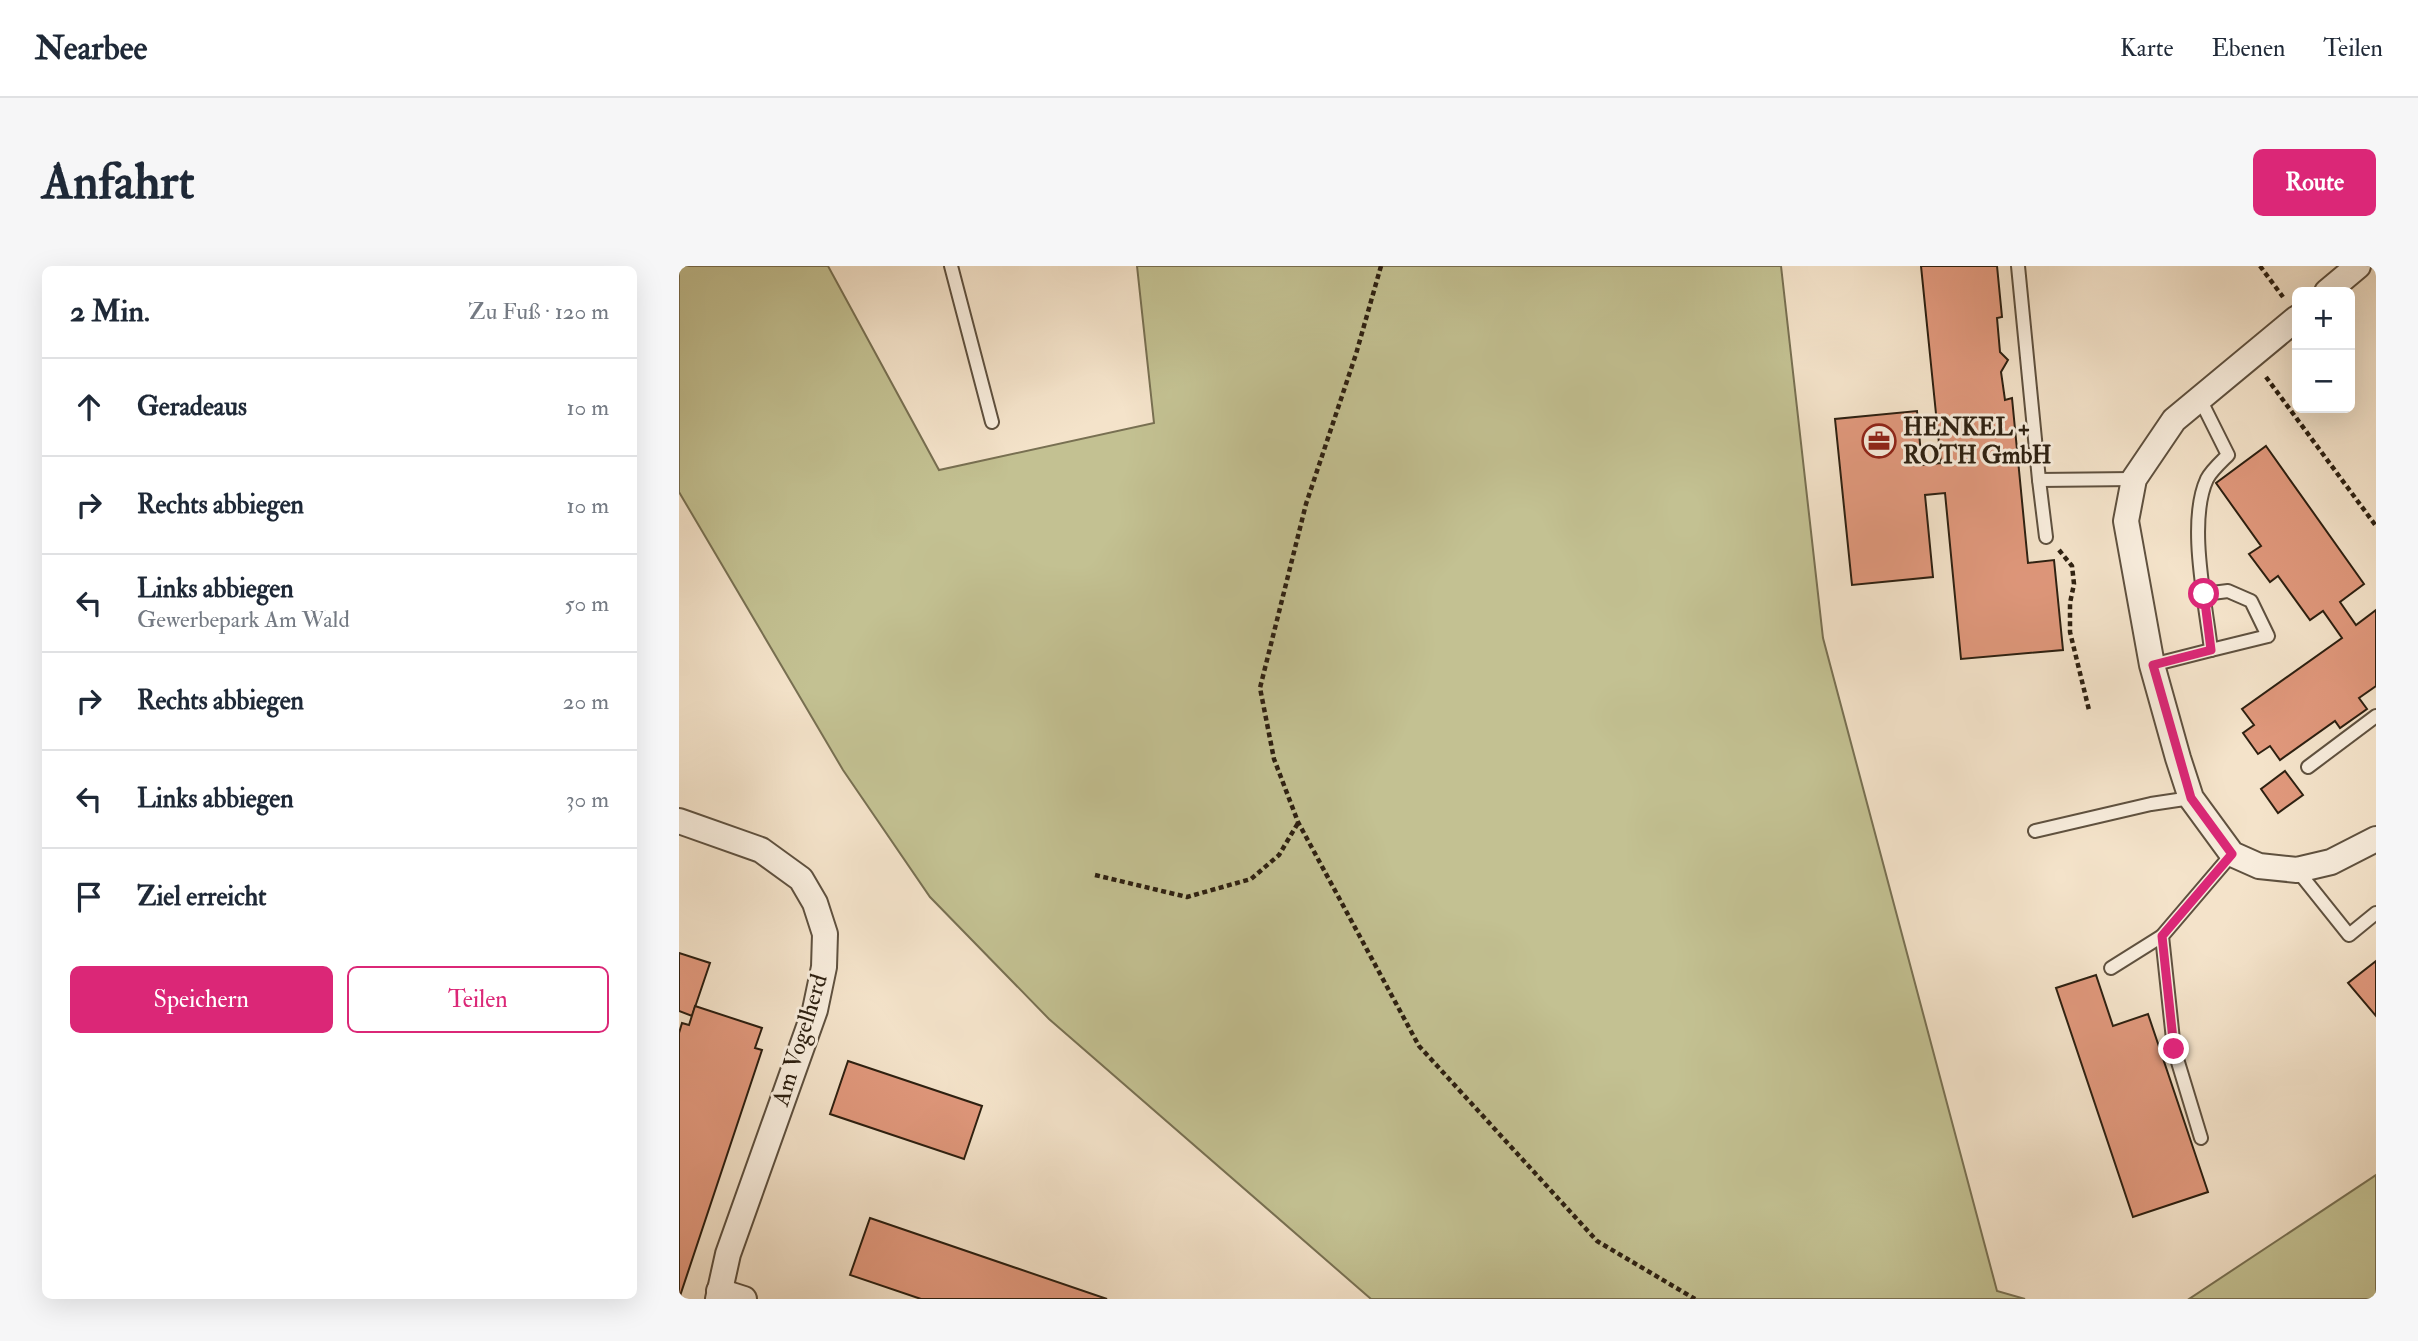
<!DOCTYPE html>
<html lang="de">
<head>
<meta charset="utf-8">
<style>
	:root { --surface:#fff; --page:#f6f6f7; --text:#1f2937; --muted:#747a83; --line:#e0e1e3; --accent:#db2777 }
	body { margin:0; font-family:"IM FELL Double Pica",serif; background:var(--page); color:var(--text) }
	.controls { position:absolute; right:21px; top:21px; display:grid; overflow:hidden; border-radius:10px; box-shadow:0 7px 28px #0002 }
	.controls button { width:63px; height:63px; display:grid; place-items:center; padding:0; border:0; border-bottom:2px solid var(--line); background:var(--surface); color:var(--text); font:35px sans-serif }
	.stop { position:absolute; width:21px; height:21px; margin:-16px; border:5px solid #db2777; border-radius:50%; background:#fff }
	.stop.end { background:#db2777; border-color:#fff; box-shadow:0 2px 7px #0008 }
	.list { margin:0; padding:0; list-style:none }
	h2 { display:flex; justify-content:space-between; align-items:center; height:91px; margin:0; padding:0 28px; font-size:30px }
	h2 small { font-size:23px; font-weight:400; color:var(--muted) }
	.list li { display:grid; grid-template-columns:46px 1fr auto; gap:21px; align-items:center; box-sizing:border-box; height:98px; padding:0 28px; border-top:2px solid var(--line) }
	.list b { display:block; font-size:26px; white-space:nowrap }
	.list p { margin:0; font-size:23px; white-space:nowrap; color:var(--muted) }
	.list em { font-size:23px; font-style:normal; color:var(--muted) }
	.actions { display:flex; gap:14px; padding:21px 28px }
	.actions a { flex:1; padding:16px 0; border:2px solid var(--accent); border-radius:10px; text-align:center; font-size:24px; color:var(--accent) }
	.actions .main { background:var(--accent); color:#fff }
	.icon { flex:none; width:38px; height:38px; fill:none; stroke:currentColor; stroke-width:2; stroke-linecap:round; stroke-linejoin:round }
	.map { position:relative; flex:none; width:1697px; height:1033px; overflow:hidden; border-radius:10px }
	header { display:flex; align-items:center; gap:42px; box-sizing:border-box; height:98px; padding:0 35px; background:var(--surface); border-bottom:2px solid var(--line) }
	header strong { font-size:33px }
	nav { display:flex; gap:38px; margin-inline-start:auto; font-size:24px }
	.intro { display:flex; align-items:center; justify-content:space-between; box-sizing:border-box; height:168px; padding:0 42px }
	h1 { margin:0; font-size:49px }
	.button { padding:18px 32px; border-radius:10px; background:var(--accent); color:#fff; font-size:24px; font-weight:700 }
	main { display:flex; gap:42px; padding:0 42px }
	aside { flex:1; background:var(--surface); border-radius:10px; box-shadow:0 7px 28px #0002 }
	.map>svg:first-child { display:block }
</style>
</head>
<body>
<header>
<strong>Nearbee</strong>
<nav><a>Karte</a><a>Ebenen</a><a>Teilen</a></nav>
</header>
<div class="intro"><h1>Anfahrt</h1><a class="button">Route</a></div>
<main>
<aside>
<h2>2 Min.<small>Zu Fuß · 120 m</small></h2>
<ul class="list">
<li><svg class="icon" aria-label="ahead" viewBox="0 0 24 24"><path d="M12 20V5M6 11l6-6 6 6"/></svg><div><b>Geradeaus</b></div><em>10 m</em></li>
<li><svg class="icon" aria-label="right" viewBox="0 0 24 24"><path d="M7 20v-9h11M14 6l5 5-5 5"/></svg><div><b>Rechts abbiegen</b></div><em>10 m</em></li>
<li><svg class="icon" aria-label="left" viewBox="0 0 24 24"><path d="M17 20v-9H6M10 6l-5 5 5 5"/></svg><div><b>Links abbiegen</b><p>Gewerbepark Am Wald</p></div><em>50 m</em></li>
<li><svg class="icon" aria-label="right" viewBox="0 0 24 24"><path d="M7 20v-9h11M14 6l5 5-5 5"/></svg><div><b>Rechts abbiegen</b></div><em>20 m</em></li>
<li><svg class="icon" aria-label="left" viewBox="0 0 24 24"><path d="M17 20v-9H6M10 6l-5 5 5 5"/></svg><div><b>Links abbiegen</b></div><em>30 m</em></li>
<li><svg class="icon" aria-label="arrive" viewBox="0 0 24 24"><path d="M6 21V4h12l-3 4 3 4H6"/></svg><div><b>Ziel erreicht</b></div></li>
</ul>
<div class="actions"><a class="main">Speichern</a><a>Teilen</a></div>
</aside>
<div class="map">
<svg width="1697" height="1033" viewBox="0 0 1697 1033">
	<rect width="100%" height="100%" fill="#f4e3ca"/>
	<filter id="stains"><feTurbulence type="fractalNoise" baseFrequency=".00286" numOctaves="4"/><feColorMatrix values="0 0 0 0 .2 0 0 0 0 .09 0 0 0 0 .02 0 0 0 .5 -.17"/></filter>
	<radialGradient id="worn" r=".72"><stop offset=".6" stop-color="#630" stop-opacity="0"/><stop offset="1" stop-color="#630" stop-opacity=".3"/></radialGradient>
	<g fill="#c3c192" stroke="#787052" stroke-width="2">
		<path d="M0,0H149L260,204L475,157L458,0H1102L1144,372L1318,1025L1346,1033H692L370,753L251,631L164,504L0,226Z"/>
		<path d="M1697,909V1033H1510Z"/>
	</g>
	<g fill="#e0987c" stroke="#2d2011" stroke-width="2">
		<path d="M1242,0H1318L1323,51L1318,52L1321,86L1329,94L1322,106L1326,134L1333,132L1349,297L1375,294L1384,384L1282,393L1266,227L1246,229L1254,311L1173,319L1156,153L1238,145L1243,199L1262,197Z"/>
		<path d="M1587,180L1685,318L1661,336L1677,359L1697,344V420L1680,432L1688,443L1661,462L1656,455L1601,494L1591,480L1579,488L1564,467L1575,459L1563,443L1663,372L1644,345L1631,354L1599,310L1591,316L1570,288L1582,280L1537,217Z"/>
		<path d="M1606,505L1624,529L1599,547L1582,523Z"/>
		<path d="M0,687L31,697L13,750L0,745Z"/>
		<path d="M1697,695V750L1669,717Z"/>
		<path d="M1417,709L1434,760L1469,748L1529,926L1454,951L1377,722Z"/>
		<path d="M16,740L83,762L76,782L83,784L0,1033V767L3,757L10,759Z"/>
		<path d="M169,795L303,840L285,893L151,848Z"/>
		<path d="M191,952L428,1033H242L171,1009Z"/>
	</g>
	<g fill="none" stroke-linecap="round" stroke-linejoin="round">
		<defs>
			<g id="service">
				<path d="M272,0L313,156"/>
				<path d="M1339,0L1360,214L1455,213"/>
				<path d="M1360,214L1367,271"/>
				<path d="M1525,328L1549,325L1572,335L1589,370L1532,384"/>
				<path d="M1473,399L1532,384C1527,338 1508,256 1528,213C1532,205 1542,196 1549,189L1521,133"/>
				<path d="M1629,501L1697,450"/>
				<path d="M1356,565L1472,538L1512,532"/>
				<path d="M1618,604L1670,669L1697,647"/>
				<path d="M1432,702L1483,670"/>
				<path d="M1522,872L1495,783L1483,670L1553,588"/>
			</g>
			<g id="minor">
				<path d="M1648,26L1679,0"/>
				<path d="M1618,52L1495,154L1455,213L1447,255L1473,399L1499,492L1512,532L1553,588L1580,600L1618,604L1652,596L1697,573"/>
				<path d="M0,555L82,584L122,613L136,637L146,668L145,701L136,744L49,988L39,1033"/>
				<path d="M40,1025L65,1033"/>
			</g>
		</defs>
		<use href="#service" stroke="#5f513f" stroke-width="16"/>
		<use href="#minor" stroke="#5f513f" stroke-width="28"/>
		<g stroke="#2d2011" stroke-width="4.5" stroke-dasharray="5 3.5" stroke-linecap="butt">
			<path d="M702,0L677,88L627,238L581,422L595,493L619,556L740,780L918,975L1016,1033"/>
			<path d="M1581,0L1604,31"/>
			<path d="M1587,111L1697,260"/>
			<path d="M1380,284L1393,300L1395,318L1391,337V366L1410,444"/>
			<path d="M416,609L508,631L572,613L600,589L619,557"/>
		</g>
		<use href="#service" stroke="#f8eddd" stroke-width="12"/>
		<use href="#minor" stroke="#f8eddd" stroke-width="24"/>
	</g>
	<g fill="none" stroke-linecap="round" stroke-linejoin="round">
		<path stroke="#db2777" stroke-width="9" d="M1495,783L1483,670L1553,588L1512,532L1474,399L1532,384L1525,328"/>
	</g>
	<defs>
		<symbol id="office-ring" viewBox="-11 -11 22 22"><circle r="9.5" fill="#f8eddd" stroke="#8f2418" stroke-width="1.5"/><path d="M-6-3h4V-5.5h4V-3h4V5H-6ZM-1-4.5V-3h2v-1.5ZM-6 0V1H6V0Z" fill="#8f2418"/></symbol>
	</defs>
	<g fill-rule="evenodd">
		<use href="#office-ring" x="1181" y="156" width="38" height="38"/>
	</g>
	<g text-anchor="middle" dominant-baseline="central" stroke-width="6" stroke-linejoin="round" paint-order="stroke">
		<g font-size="24" font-weight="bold" fill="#2d2011" stroke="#f8eddd" text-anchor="start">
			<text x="1224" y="161">HENKEL +<tspan x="1224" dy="28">ROTH GmbH</tspan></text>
		</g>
		<g font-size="24" fill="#2d2011" stroke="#f8eddd">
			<text transform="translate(121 774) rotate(-73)">Am Vogelherd</text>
		</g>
	</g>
	<rect width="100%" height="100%" filter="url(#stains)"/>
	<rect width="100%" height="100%" fill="url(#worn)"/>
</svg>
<div class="controls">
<button>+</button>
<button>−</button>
</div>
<div class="stop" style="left:1525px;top:328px"></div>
<div class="stop end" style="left:1495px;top:783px"></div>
</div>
</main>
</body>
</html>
